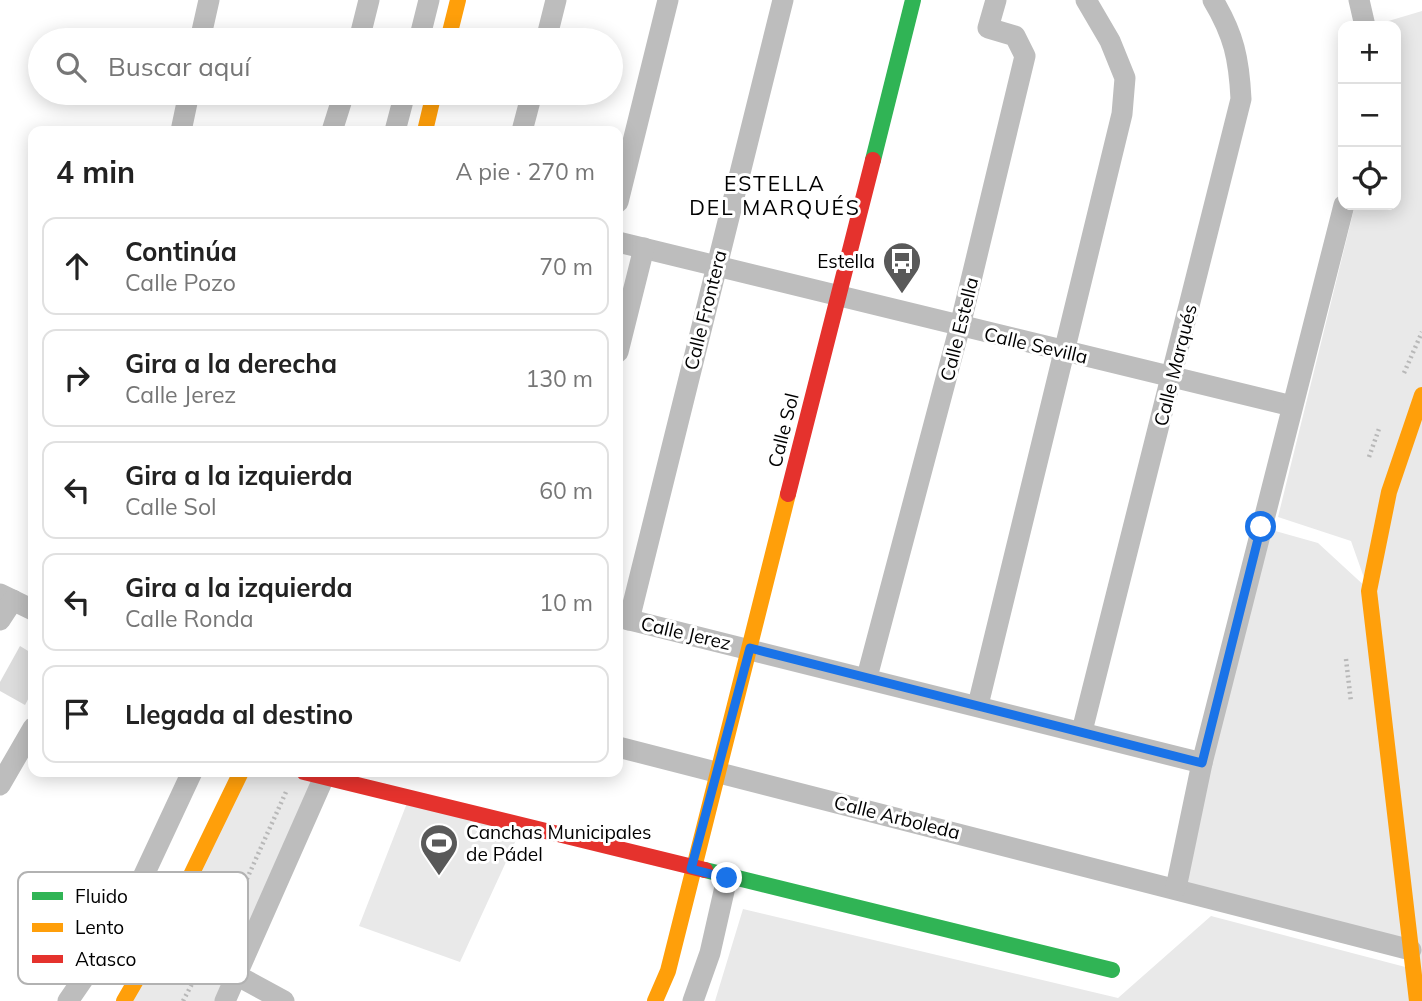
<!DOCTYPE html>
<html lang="es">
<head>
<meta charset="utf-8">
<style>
	:root { --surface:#fff; --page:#f2f2f2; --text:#222; --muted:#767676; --line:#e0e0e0 }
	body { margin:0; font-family:Mulish,sans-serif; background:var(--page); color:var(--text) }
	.controls { position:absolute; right:21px; top:21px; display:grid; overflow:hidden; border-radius:14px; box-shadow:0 4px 18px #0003 }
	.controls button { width:63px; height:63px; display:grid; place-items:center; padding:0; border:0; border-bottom:2px solid var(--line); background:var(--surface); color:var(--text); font:35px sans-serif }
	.stop { position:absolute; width:21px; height:21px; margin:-16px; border:5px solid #1a73e8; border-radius:50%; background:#fff }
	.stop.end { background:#1a73e8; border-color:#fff; box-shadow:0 2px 7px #0008 }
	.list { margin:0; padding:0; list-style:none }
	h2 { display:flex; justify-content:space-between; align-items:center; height:91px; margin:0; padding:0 28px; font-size:30px }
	h2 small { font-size:23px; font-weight:400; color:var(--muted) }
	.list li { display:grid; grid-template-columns:46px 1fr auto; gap:21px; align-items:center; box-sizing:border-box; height:98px; margin:0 14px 14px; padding:0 14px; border:2px solid var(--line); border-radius:14px }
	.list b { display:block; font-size:26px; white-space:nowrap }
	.list p { margin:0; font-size:23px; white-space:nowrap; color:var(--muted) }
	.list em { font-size:23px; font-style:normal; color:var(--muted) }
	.icon { flex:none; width:38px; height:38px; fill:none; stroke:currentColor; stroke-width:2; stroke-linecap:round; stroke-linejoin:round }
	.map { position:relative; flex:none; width:1422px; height:1001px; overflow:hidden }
	.search { position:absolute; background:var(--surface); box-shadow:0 4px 18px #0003; left:28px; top:28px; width:595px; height:77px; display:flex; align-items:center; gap:18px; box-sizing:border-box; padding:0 24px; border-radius:38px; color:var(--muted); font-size:26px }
	.panel { position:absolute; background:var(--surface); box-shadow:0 4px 18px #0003; left:28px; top:126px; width:595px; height:651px; border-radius:14px }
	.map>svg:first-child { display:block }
</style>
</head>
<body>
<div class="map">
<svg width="1422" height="1001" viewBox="0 0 1422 1001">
	<rect width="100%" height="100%" fill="#fff"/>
	<g fill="#e9e9e9">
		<path d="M1422,11V997L1411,950L1176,888L1261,527L1318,543L1368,589L1351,541L1278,517L1355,205H1396V26H1385V22Z"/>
		<path d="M241,772H304L324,777L225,1001H124Z"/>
		<path d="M409,798L522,827L460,962L359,926Z"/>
		<path d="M743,909L1118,998L1211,916L1413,969L1417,1001H715Z"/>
	</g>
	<path fill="#dcdcdc" d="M20,646L33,654V690L25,705L0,691V682Z"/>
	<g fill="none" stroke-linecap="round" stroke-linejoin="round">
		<g stroke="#b8b8b8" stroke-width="4.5" stroke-dasharray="2 3.5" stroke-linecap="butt">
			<path d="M1404,373L1422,332"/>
			<path d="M1369,457L1380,426"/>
			<path d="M1346,659L1351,702"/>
			<path d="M183,1001L245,883L286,792"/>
		</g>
		<g stroke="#bdbdbd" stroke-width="21">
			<path d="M1359,0L1365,26"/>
			<path d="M200,40L209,0"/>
			<path d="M359,40L369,0"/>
			<path d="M419,40L429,0"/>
			<path d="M546,40L556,0"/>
			<path d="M181,131L189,93"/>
			<path d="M332,131L344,93"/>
			<path d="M395,131L405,93"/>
			<path d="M522,131L532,93"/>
			<path d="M618,202L668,0"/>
			<path d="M618,242L1292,406"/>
			<path d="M618,352L644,248"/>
			<path d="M0,594L33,610"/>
			<path d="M618,617L1202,763"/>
			<path d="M0,620L13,600"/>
			<path d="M629,620L783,0"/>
			<path d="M867,677L960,326L1025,56L1015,36L988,28L996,0"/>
			<path d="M978,705L1122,114L1125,78L1110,41L1086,0"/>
			<path d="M1082,731L1241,99C1239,59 1234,35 1213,0"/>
			<path d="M618,747L1411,950"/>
			<path d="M0,785L33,728"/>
			<path d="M1176,888L1202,763L1344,205"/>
			<path d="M238,976L284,1001"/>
			<path d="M68,1001L121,924L192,772"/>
			<path d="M225,1001L324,777"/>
			<path d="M693,1001L710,953L727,878"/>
		</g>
		<g stroke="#30b455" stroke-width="16">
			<path d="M873,160L913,0"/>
			<path d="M705,870L1112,970"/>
		</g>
		<g stroke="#ff9f0a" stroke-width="16">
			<path d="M448,40L458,0"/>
			<path d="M425,131L434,93"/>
			<path d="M124,1001L160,939L241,772"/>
			<path d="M655,1001L668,971L788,494"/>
			<path d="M1417,1001L1369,591L1389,492L1422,395"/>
		</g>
		<g stroke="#e5322d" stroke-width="16">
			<path d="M788,494L873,160"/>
			<path d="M304,772L705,870"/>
		</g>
	</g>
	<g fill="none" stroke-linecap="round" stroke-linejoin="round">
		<path stroke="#1a73e8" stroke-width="9" d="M727,878L691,869L750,648L1202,763L1261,527"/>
	</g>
	<defs>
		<symbol id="bus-pin" viewBox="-11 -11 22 30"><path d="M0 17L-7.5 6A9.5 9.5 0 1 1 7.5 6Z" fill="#595959" stroke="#fff"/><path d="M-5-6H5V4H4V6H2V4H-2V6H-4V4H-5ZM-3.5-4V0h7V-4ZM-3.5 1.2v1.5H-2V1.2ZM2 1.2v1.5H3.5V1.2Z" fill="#fff"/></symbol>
		<symbol id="stadium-pin" viewBox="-11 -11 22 30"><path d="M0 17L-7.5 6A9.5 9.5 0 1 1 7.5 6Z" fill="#595959" stroke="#fff"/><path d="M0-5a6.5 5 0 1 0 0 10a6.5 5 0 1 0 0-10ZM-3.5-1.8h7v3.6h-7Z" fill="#fff"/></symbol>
	</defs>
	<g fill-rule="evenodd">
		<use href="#bus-pin" x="880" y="239" width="44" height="60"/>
		<use href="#stadium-pin" x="417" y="821" width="44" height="60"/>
	</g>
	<g text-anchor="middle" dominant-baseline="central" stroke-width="6" stroke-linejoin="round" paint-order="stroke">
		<g font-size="19" fill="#000" stroke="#fff" text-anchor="end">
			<text x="875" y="261">Estella</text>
			<text x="466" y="832" text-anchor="start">Canchas Municipales<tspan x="466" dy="22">de Pádel</tspan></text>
		</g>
		<g font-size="19" fill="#000" stroke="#fff">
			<text transform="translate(705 310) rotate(-76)">Calle Frontera</text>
			<text transform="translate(959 329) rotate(-76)">Calle Estella</text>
			<text transform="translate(1036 345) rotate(13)">Calle Sevilla</text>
			<text transform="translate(1175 365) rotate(-76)">Calle Marqués</text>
			<text transform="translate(783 430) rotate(-76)">Calle Sol</text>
			<text transform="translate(686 633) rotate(13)">Calle Jerez</text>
			<text transform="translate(897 817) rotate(14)">Calle Arboleda</text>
		</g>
		<g font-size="21" letter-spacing="2" fill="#000" stroke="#fff">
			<text x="775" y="183">ESTELLA<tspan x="775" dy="24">DEL MARQUÉS</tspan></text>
		</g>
	</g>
	<rect x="18" y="872" width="230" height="112" rx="10" fill="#fff" stroke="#b2b2b2" stroke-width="2"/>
	<rect x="32" y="892" width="31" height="8" fill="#30b455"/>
	<rect x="32" y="923" width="31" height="9" fill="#ff9f0a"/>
	<rect x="32" y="955" width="31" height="8" fill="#e5322d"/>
	<g font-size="19" fill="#000">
		<text x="75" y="903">Fluido</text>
		<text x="75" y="934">Lento</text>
		<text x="75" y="966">Atasco</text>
	</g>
</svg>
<div class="controls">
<button>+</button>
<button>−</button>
<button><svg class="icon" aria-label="locate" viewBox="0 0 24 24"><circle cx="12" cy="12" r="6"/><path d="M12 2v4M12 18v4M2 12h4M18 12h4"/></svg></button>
</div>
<div class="stop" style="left:1261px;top:527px"></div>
<div class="stop end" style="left:727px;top:878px"></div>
<div class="search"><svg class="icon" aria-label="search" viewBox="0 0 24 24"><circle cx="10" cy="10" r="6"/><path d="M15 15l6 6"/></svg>Buscar aquí</div>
<section class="panel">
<h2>4 min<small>A pie · 270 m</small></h2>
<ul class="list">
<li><svg class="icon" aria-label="ahead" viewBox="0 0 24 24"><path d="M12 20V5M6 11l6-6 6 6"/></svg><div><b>Continúa</b><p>Calle Pozo</p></div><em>70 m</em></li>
<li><svg class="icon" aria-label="right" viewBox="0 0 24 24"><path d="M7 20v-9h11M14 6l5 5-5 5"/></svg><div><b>Gira a la derecha</b><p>Calle Jerez</p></div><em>130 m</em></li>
<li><svg class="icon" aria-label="left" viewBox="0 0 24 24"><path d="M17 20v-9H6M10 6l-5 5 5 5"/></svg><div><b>Gira a la izquierda</b><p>Calle Sol</p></div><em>60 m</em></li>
<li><svg class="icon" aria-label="left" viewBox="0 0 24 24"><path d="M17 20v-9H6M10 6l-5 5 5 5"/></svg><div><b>Gira a la izquierda</b><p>Calle Ronda</p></div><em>10 m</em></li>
<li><svg class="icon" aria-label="arrive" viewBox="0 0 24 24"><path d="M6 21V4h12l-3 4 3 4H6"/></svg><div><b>Llegada al destino</b></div></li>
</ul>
</section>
</div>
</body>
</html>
